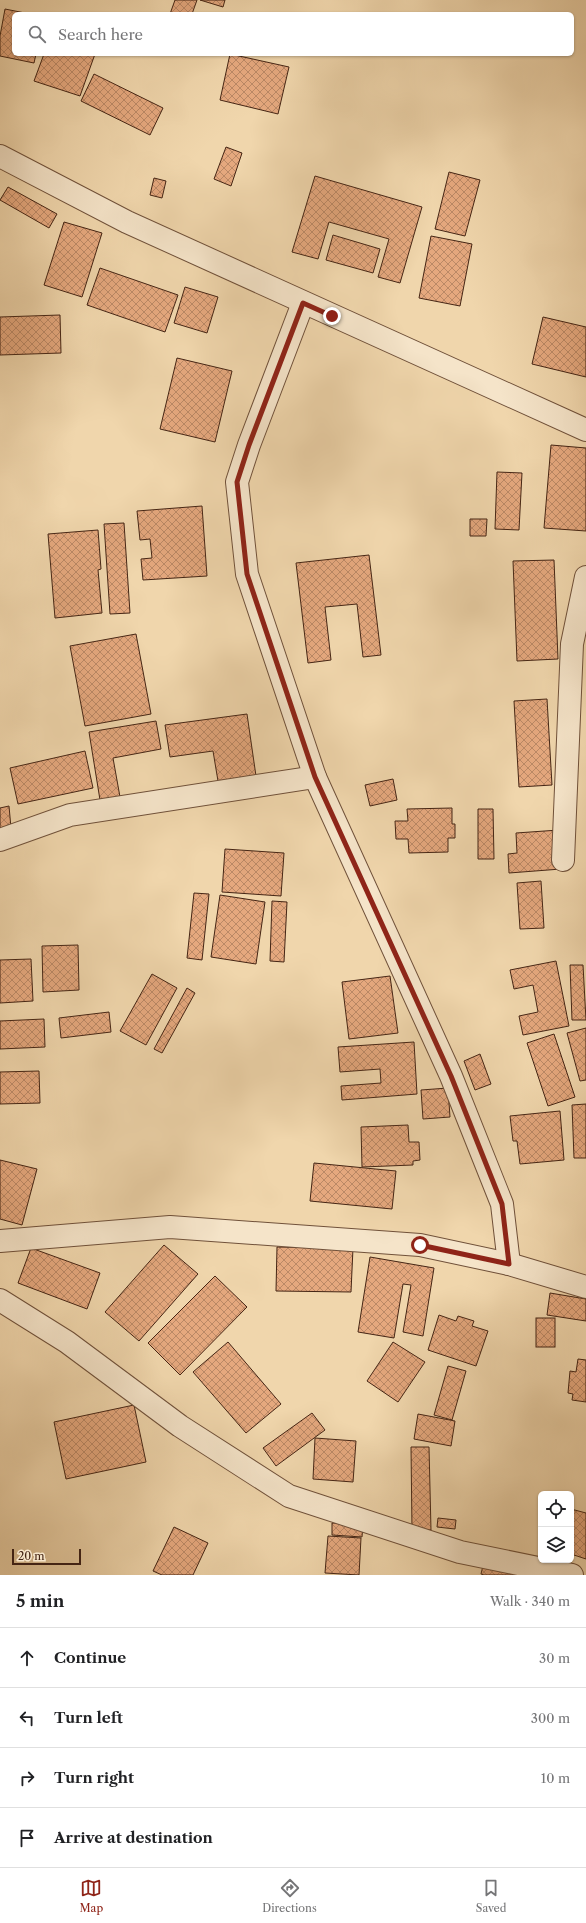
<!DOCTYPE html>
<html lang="en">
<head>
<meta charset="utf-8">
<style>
	:root { --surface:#fff; --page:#f6f6f6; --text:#202124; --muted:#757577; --line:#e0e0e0; --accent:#8f2418 }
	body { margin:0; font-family:"Libre Caslon Text",serif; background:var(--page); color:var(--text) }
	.controls { position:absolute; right:12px; bottom:12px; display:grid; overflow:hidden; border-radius:6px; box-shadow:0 1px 3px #0004 }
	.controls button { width:36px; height:36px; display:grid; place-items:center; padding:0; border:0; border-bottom:1px solid var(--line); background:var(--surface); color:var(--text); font:20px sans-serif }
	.scale { position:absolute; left:12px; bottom:10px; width:69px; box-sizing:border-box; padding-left:4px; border:2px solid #452514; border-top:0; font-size:11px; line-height:14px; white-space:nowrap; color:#452514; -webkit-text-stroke:3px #f5e4c9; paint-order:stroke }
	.stop { position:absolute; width:12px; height:12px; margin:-9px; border:3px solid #8f2418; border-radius:50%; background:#fff }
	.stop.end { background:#8f2418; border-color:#fff; box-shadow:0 1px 4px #0008 }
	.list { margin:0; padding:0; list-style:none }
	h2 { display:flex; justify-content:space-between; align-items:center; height:52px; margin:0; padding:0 16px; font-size:17px }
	h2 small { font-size:13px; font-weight:400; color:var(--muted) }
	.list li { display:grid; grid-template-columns:26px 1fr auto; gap:12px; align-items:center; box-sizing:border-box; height:60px; padding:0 16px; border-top:1px solid var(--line) }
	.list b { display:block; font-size:15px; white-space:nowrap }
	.list em { font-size:13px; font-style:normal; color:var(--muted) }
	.icon { flex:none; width:22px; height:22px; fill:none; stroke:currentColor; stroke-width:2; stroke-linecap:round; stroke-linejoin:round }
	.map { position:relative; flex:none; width:586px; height:1575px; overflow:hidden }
	.search { position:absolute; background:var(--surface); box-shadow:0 1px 3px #0004; left:12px; right:12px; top:12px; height:44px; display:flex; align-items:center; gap:10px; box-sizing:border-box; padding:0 14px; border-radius:6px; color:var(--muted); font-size:15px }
	.sheet { height:292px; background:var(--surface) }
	nav { display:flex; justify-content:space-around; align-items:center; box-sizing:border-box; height:56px; border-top:1px solid var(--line); background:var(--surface); font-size:11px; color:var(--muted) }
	nav a { display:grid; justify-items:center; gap:2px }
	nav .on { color:var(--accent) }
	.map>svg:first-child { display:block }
</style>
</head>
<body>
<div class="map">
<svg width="586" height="1575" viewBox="0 0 586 1575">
	<defs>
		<pattern id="building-cross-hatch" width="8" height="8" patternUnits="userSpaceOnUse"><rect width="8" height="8" fill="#e5a87e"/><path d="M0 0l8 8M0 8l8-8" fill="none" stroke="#bb8966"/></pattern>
	</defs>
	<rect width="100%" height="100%" fill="#f0d6ac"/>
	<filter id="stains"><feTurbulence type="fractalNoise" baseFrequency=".005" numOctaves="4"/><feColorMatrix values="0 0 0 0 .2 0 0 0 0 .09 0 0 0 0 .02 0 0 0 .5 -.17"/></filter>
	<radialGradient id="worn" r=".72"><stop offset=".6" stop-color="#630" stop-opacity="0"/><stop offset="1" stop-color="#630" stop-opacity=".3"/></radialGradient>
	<g fill="url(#building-cross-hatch)" stroke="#452514">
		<path d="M175,0H197L192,14H170Z"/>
		<path d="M200,0H225L223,7Z"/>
		<path d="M5,9L30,14H14V54H36L34,63L0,56V36Z"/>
		<path d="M44,54H95L80,96L34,81Z"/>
		<path d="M230,54L289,67L278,114L220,100Z"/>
		<path d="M94,74L163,108L150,135L81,101Z"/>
		<path d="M226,147L242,153L231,186L214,179Z"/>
		<path d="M449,172L480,180L465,236L435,229Z"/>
		<path d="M315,176L422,207L400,283L378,277L389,239L329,222L318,259L292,252Z"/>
		<path d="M154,178L166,181L162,198L150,195Z"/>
		<path d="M8,187L57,214L49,228L0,200Z"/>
		<path d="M64,222L102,233L82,297L44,285Z"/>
		<path d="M333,235L380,249L373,273L326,260Z"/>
		<path d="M431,236L472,244L460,306L419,298Z"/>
		<path d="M100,268L178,295L165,332L87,305Z"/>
		<path d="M185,287L218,297L207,333L174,323Z"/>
		<path d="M60,315L61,353L0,355V317Z"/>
		<path d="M543,317L586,327V377L532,364Z"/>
		<path d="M177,358L232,371L215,442L160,429Z"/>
		<path d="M551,445L586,448V531L544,528Z"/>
		<path d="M497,472L522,473L519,530L495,529Z"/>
		<path d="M202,506L207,576L143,580L141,559L152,558L150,539L140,540L137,511Z"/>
		<path d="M470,519H487L486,536H470Z"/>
		<path d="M124,523L130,613L110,614L104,524Z"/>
		<path d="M98,530L101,569L98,570L102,613L55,618L48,534Z"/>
		<path d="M369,555L381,655L363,657L357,604L325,607L331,660L308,663L296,563Z"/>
		<path d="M554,560L558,659L517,661L513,561Z"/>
		<path d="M136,634L151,714L85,726L70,646Z"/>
		<path d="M547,699L552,785L519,787L514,701Z"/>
		<path d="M247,714L256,776L218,781L213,751L170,757L165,725Z"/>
		<path d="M156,721L161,749L113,758L120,797L100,800L89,732Z"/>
		<path d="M85,751L93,788L18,804L10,768Z"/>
		<path d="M393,779L397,800L370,806L365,785Z"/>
		<path d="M9,806L11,828L0,830V808Z"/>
		<path d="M452,808V824H455V838H448V852L409,853L408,839H396L395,821H408L407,809Z"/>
		<path d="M478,809H493L494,859H478Z"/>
		<path d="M559,830L561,869L509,873L508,854L517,853L516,833Z"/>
		<path d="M225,849L284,853L281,896L222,892Z"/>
		<path d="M541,881L544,928L520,929L517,883Z"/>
		<path d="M194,893L209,894L202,960L187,958Z"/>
		<path d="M220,895L265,902L256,964L211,957Z"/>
		<path d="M272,901L287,902L284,962L270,961Z"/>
		<path d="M78,945L79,990L43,992L42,946Z"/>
		<path d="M31,959L33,1001L0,1003V960Z"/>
		<path d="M556,961L569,1026L523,1035L519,1016L538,1012L533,985L514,989L510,970Z"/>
		<path d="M570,965H583L586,1020H572Z"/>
		<path d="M152,974L177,988L146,1045L120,1031Z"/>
		<path d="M390,976L398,1033L349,1039L342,982Z"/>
		<path d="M187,988L195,993L162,1053L154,1049Z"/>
		<path d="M109,1012L111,1032L61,1038L59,1018Z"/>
		<path d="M44,1019L45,1047L0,1049V1021Z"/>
		<path d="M586,1028V1080L580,1081L567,1033Z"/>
		<path d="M554,1034L575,1097L548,1106L527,1043Z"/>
		<path d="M414,1042L417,1094L342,1100L341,1086L381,1083L380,1069L340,1072L338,1047Z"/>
		<path d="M480,1054L491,1084L475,1090L464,1061Z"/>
		<path d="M39,1071L40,1103L0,1104V1072Z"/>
		<path d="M448,1088L450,1117L423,1119L421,1090Z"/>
		<path d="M586,1104V1158H574L572,1105Z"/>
		<path d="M560,1111L564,1160L520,1164L517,1141H513L510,1116Z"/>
		<path d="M408,1125L409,1142H419L420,1160L413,1161V1165L362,1167L361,1127Z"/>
		<path d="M0,1160L37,1169L22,1225L0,1219Z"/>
		<path d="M314,1163L396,1171L392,1209L310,1201Z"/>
		<path d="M164,1245L198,1274L139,1341L105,1312Z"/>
		<path d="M277,1247L353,1248L351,1292L276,1291Z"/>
		<path d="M31,1248L100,1273L87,1309L18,1283Z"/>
		<path d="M370,1257L434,1268L423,1336L403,1332L411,1285L403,1284L394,1338L358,1332Z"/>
		<path d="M215,1276L247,1307L180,1375L148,1343Z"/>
		<path d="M550,1293L586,1299V1321L547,1315Z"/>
		<path d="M439,1315L456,1321L458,1316L474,1321L472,1326L488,1331L476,1366L428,1350Z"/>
		<rect x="536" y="1318" width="19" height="29"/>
		<path d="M228,1342L281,1404L246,1433L193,1372Z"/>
		<path d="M393,1342L425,1362L398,1402L367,1381Z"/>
		<path d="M578,1359L586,1360V1402L572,1400L573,1394L568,1393L570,1371L576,1372Z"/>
		<path d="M448,1366L466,1371L452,1420L434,1415Z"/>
		<path d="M134,1405L146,1462L66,1479L54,1422Z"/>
		<path d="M312,1413L325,1430L276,1466L263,1448Z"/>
		<path d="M418,1414L455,1421L451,1446L414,1439Z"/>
		<path d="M315,1438L356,1441L353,1482L313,1479Z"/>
		<path d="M411,1447H429L431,1530H412Z"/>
		<path d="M571,1509L586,1513V1559L571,1554Z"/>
		<path d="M438,1518L456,1520L455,1529L437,1527Z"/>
		<path d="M332,1523L363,1524L362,1537L332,1535Z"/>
		<path d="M174,1527L208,1543L193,1575H162L153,1571Z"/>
		<path d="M328,1536L361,1538L359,1575L325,1573Z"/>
		<path d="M484,1561L548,1575H484L481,1574Z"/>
	</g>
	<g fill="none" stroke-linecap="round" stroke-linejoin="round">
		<defs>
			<g id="minor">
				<path d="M0,156L127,222L586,430"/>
				<path d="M303,303L249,445L237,482L247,574L315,777L451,1076L502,1204L509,1264"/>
				<path d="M0,840L70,815L315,777"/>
				<path d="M563,860L572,644L586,577"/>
				<path d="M0,1241L170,1227L420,1245L509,1264L586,1287"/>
				<path d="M0,1300L67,1342L180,1426L289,1496L460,1552L572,1575"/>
			</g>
		</defs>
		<use href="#minor" stroke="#70513a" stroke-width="24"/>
		<use href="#minor" stroke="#f5e4c9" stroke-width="22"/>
	</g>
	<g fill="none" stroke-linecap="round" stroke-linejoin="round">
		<path stroke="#8f2418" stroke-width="5" d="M332,316L303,303L249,445L237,482L247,574L315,777L451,1076L502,1204L509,1264L420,1245"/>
	</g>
	<rect width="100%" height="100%" filter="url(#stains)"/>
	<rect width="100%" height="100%" fill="url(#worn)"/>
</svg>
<div class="controls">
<button><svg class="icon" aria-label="locate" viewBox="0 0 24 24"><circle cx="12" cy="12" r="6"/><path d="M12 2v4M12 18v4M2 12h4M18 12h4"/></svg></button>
<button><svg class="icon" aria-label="layers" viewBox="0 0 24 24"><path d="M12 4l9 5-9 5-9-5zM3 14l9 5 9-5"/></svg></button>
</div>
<div class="scale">20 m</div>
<div class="stop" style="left:420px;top:1245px"></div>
<div class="stop end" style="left:332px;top:316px"></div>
<div class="search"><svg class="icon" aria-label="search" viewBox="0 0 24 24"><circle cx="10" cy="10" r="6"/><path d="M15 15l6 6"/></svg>Search here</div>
</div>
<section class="sheet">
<h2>5 min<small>Walk · 340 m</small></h2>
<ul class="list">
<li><svg class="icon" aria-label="ahead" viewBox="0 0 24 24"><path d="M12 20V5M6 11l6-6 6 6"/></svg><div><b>Continue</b></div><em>30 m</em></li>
<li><svg class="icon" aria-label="left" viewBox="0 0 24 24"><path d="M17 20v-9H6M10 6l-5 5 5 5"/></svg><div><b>Turn left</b></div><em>300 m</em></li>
<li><svg class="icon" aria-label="right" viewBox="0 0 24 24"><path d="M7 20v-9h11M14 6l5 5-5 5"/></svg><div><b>Turn right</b></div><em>10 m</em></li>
<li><svg class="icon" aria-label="arrive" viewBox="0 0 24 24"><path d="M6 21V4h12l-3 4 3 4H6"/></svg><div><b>Arrive at destination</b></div></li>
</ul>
</section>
<nav>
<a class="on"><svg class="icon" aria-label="map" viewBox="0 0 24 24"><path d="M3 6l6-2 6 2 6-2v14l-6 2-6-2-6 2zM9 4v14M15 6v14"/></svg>Map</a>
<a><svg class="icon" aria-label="directions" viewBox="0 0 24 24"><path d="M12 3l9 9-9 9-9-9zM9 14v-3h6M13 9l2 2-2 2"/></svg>Directions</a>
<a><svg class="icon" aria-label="saved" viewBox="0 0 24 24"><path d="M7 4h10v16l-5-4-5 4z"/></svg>Saved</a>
</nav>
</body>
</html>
